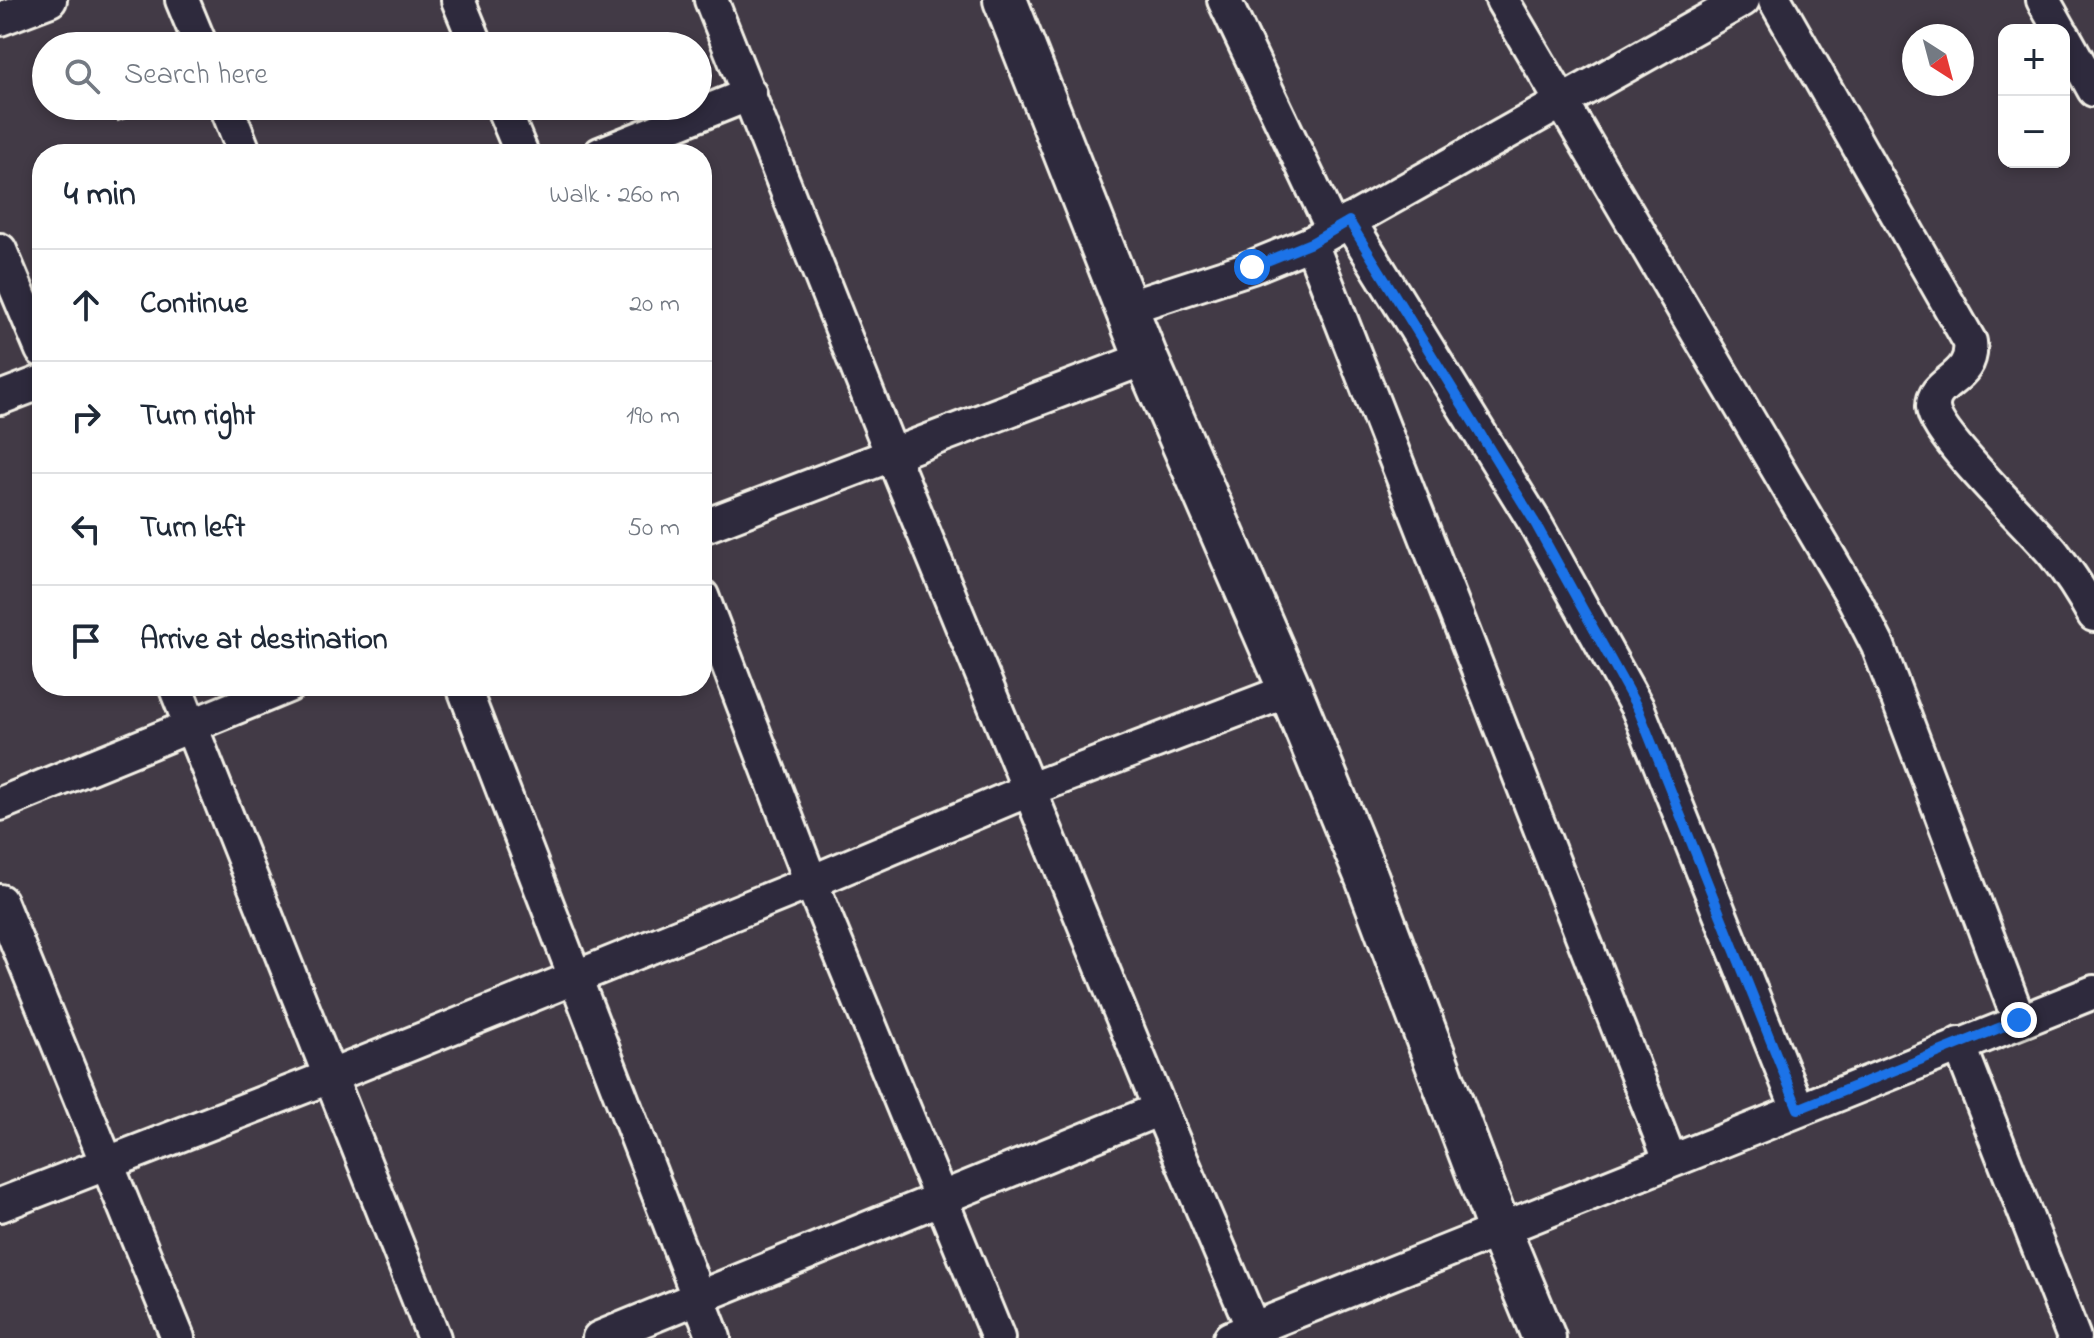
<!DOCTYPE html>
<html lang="en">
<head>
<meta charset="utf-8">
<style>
	:root { --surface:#fff; --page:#f2f2f3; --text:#1f2937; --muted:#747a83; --line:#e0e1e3 }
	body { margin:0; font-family:"Indie Flower",sans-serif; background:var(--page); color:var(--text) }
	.controls { position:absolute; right:24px; top:24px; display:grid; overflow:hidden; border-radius:16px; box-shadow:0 4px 12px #0003 }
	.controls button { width:72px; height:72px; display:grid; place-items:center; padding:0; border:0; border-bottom:2px solid var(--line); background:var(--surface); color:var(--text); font:40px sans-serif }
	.compass { position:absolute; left:1902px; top:24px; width:72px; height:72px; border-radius:50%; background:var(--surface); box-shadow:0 4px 12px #0003; rotate:144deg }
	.stop { position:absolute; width:24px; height:24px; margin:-18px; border:6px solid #1a73e8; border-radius:50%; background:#fff }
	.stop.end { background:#1a73e8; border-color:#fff; box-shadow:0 2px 8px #0008 }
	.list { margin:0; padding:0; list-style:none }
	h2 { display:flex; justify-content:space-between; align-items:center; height:104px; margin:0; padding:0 32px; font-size:34px }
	h2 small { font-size:26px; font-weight:400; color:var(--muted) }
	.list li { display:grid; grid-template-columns:52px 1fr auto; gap:24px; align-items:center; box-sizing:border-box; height:112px; padding:0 32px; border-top:2px solid var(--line) }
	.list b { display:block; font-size:30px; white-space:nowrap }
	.list em { font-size:26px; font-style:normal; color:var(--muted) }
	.icon { flex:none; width:44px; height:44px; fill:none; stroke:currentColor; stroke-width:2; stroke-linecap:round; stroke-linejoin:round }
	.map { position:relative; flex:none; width:2094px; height:1338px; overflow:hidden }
	.search { position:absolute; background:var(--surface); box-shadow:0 4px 12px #0003; left:32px; top:32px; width:680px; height:88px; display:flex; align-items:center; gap:20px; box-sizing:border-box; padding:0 28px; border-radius:44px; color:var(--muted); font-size:30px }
	.panel { position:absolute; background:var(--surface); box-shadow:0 4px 12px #0003; left:32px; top:144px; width:680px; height:552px; border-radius:32px }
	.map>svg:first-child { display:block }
</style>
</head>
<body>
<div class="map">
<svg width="2094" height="1338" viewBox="0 0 2094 1338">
	<rect width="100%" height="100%" fill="#423a46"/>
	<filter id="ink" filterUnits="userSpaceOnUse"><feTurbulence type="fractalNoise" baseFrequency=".0125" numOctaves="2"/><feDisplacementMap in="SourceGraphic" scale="16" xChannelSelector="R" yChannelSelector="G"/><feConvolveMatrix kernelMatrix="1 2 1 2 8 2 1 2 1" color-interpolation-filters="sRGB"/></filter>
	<g filter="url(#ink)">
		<path fill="#6f5f5c" stroke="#f4f1e8" stroke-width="2" d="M113,106H158L118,121Z"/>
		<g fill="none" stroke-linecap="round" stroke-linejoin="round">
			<defs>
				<g id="minor">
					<path d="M182,0L201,46"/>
					<path d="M458,0L477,46"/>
					<path d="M711,0L892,455L1160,1109L1257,1338"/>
					<path d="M1224,0L1333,230"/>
					<path d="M1502,0L1854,599L1878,646L2019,1020"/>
					<path d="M1775,0L1970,342C1975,380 1932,380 1933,407C1934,435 2032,527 2054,554C2069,573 2082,593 2094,615"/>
					<path d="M2043,0L2060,30"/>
					<path d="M0,19L50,0"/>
					<path d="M2064,36L2094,90"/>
					<path d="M226,106L245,154"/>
					<path d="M502,106L522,154"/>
					<path d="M600,154L750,94"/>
					<path d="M1349,221L1534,521L1638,709L1798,1109"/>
					<path d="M1311,243L1670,1160"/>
					<path d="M0,250L42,350"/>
					<path d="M1126,308L1252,267L1311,243L1743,0"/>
					<path d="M0,398L42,382"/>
					<path d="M702,527L1146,358"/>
					<path d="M702,596L811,882L998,1338"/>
					<path d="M175,686L434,1338"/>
					<path d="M463,686L714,1338"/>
					<path d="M0,804L288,686"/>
					<path d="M0,901L178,1338"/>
					<path d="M1959,1044L2074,1338"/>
					<path d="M0,1205L329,1077L811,882L1031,789L1290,690"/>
					<path d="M599,1338L1160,1109"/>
					<path d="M1230,1338L2094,992"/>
				</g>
				<path id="tertiary" d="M1005,0L1146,358L1290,690L1367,878L1499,1229L1544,1338"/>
			</defs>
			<use href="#minor" stroke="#f4f1e8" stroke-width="38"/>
			<use href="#tertiary" stroke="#f4f1e8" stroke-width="48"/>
			<use href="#minor" stroke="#2f2a3d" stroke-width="32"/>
			<use href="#tertiary" stroke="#2f2a3d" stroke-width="42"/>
		</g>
	</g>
	<g fill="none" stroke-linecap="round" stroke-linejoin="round" filter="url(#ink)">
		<path stroke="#1a73e8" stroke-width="10" d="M1252,267L1311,243L1349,221L1534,521L1638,709L1798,1109L2019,1020"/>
	</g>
</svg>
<div class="controls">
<button>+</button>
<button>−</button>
</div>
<svg class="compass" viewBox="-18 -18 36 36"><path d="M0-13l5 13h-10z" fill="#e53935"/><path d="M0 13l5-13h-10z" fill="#747a83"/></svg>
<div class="stop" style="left:1252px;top:267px"></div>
<div class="stop end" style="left:2019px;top:1020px"></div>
<div class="search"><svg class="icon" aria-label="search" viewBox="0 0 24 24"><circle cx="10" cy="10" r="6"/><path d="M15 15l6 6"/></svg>Search here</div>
<section class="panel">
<h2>4 min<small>Walk · 260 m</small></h2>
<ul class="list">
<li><svg class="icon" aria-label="ahead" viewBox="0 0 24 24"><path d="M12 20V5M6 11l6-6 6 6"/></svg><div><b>Continue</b></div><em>20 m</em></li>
<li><svg class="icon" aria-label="right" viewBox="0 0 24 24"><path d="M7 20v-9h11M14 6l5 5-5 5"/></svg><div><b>Turn right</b></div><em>190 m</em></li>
<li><svg class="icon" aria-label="left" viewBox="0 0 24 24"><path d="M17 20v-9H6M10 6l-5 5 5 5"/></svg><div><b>Turn left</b></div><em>50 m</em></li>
<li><svg class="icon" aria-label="arrive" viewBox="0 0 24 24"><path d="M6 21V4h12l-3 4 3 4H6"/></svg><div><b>Arrive at destination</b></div></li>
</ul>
</section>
</div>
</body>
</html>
